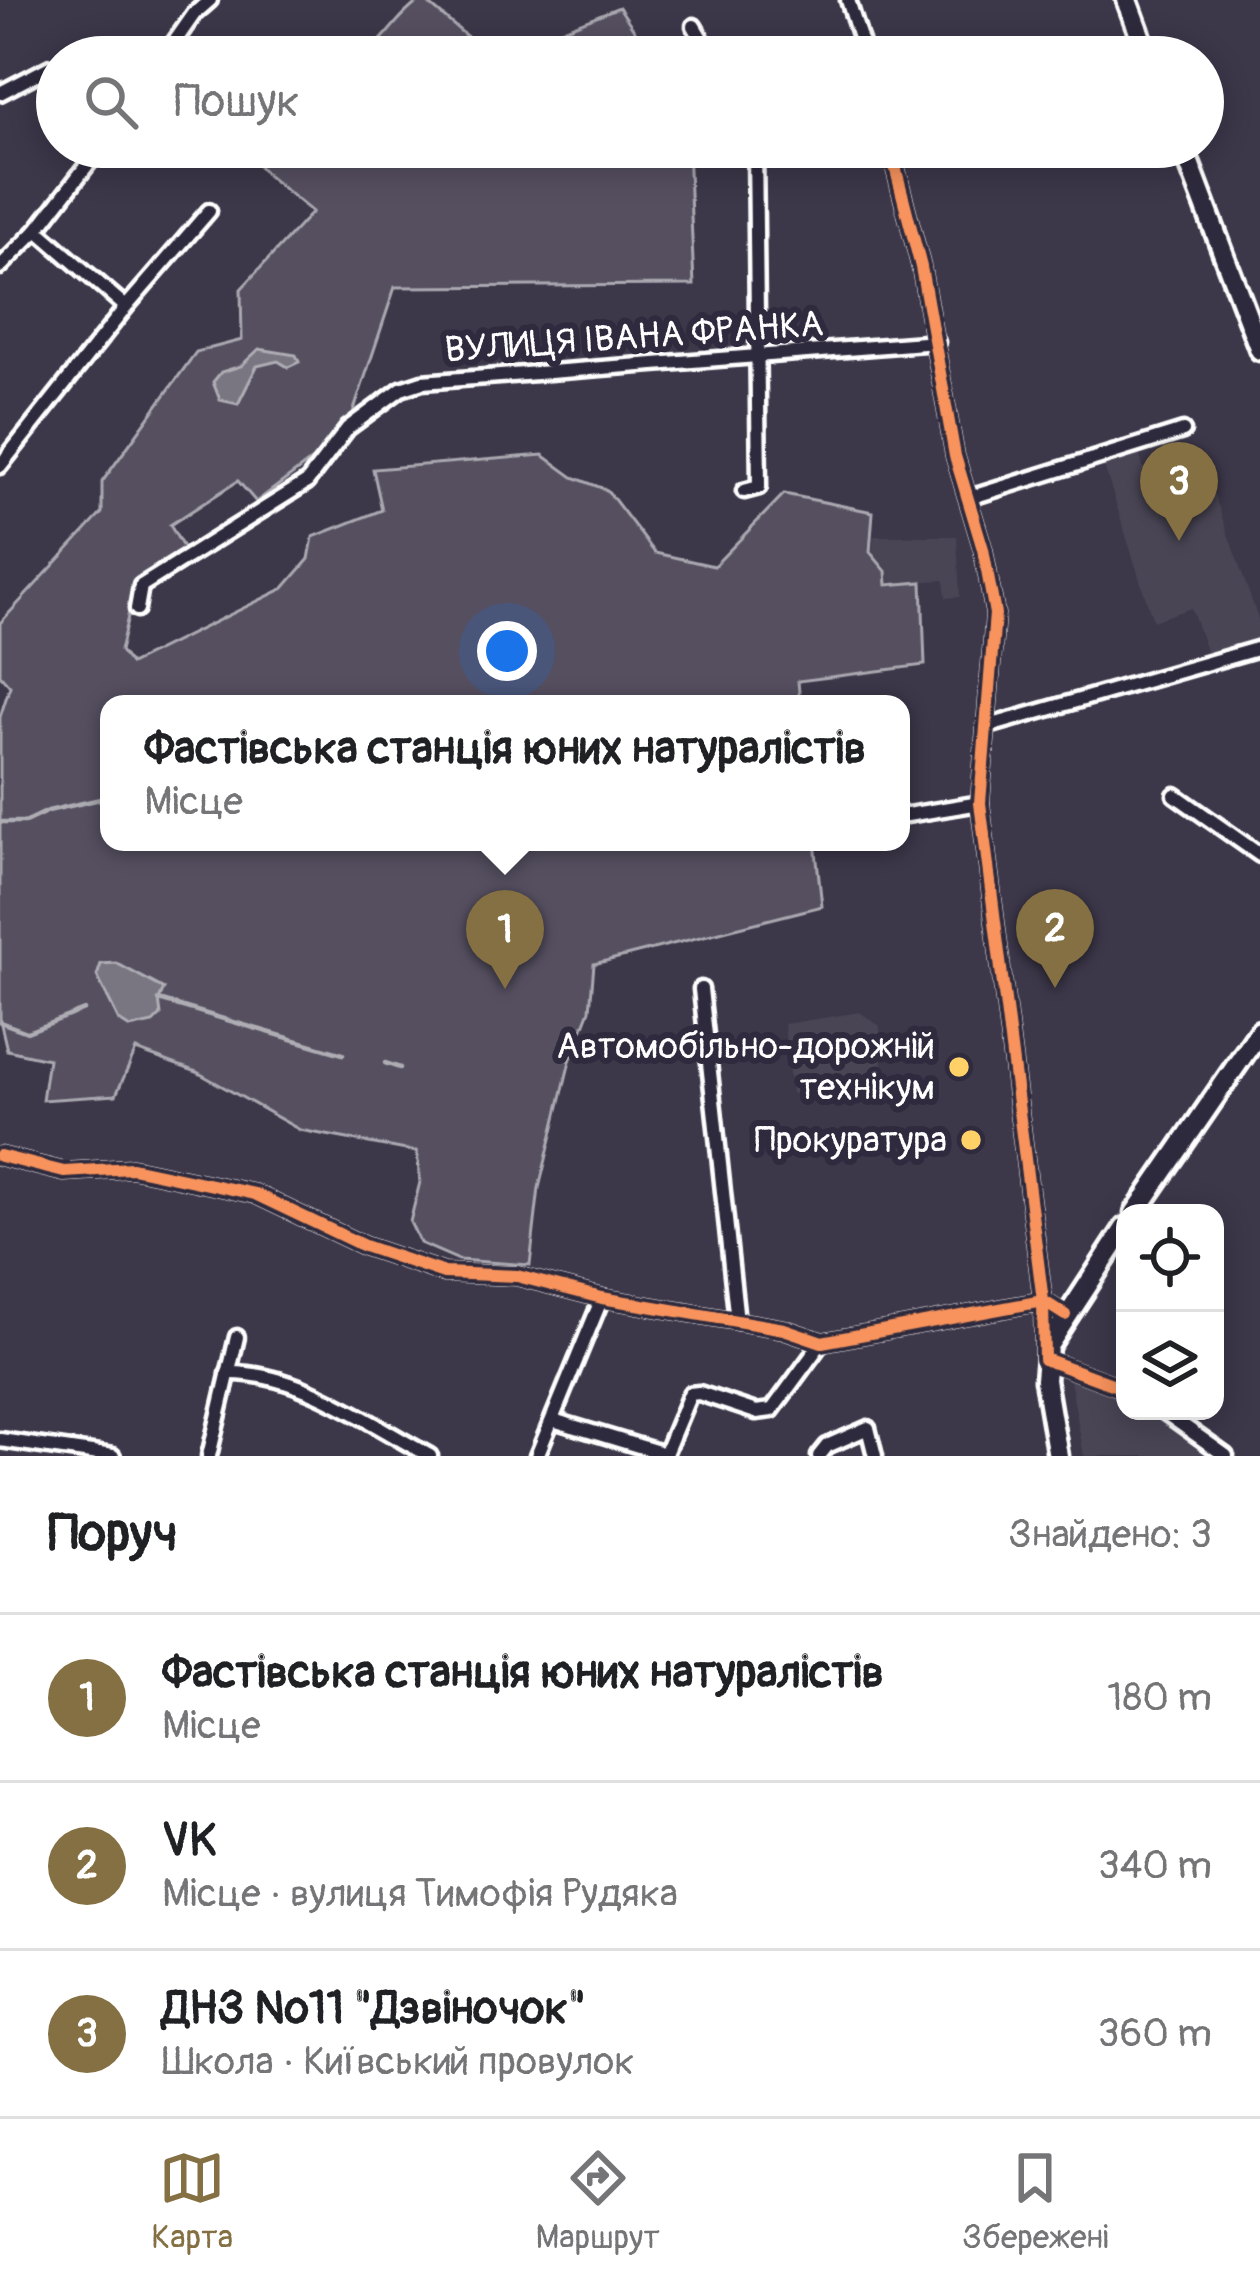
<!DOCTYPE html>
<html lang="uk">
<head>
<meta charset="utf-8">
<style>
	:root { --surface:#fff; --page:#f6f6f6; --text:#202124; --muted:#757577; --line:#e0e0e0; --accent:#847042 }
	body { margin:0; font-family:Pangolin,sans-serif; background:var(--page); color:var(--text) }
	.controls { position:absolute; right:36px; bottom:36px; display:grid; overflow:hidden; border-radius:24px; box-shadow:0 6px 30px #0003 }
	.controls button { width:108px; height:108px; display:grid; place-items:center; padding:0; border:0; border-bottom:3px solid var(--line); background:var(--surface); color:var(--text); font:60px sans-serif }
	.you { position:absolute; left:507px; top:651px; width:42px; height:42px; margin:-30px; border:9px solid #fff; border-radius:50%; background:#1a73e8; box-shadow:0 0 0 18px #1a73e833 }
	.badge { display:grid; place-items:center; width:78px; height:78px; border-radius:50%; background:var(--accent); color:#fff; font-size:39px; font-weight:700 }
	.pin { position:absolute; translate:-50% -99px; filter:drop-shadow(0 3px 6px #0008) }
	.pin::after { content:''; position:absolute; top:63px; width:42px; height:36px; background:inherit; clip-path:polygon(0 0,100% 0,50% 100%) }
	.popup { position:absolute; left:100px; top:695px; width:810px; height:156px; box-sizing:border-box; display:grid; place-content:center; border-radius:24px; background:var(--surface); filter:drop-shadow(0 3px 9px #0005); font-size:39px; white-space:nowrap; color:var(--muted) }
	.popup b { font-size:45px; color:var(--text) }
	.popup::after { content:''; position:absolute; left:50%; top:100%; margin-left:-24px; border:24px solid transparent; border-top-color:var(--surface) }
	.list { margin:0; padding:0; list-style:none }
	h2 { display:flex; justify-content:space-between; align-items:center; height:156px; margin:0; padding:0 48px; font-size:51px }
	h2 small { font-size:39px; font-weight:400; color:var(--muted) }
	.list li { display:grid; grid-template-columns:78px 1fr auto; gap:36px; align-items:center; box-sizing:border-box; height:168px; padding:0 48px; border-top:3px solid var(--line) }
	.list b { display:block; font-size:45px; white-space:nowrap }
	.list p { margin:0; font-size:39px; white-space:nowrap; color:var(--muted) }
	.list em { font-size:39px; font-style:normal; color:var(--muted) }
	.icon { flex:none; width:66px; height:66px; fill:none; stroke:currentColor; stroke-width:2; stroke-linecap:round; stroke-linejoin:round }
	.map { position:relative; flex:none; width:1260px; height:1456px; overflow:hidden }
	.search { position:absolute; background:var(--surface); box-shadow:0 6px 30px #0003; left:36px; right:36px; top:36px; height:132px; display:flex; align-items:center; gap:30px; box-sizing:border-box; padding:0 42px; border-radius:66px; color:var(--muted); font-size:45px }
	.sheet { height:660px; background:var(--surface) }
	nav { display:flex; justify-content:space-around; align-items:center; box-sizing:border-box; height:168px; border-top:3px solid var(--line); background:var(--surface); font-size:33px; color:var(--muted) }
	nav a { display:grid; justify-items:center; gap:6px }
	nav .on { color:var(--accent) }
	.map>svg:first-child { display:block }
</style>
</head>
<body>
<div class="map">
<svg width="1260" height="1456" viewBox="0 0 1260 1456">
	<rect width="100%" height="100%" fill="#3c3749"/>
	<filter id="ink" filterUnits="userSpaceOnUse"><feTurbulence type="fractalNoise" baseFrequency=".00833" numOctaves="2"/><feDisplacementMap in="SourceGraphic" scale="24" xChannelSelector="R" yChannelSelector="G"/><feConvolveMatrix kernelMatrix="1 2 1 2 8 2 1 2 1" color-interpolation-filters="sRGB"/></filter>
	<g filter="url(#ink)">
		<g fill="#494455">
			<path d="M1138,450L1150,488L1208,477L1260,624V642L1208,657L1191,608L1153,621L1102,460Z"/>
			<path d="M874,536H957L960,597L946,598L944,580L888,584L887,569L872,552Z"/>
			<path d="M860,1012L880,1026L883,1083L791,1094L784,1024Z"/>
			<path d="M1069,1375L1125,1397V1411H1151L1161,1417L1213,1456H1084Z"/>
		</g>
		<g fill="#555060" stroke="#aaa8b0" stroke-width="3">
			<path d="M421,0H424L491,57H361C383,45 396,16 421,0Z"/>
			<path d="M619,7L652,57H491H492Z"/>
			<path d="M242,147H688L694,285L395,287L350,422L312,460L256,502L238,481L170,525L184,549L136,582L120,651L130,664L284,588L309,559L313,537L382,510L373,469L543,455L573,477L607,490L655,553L714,566L784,494L873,512L870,552L886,571L887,585L922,582L925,665L798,681L800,704H109V842H815L822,906L594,964L590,1010L570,1061L539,1188L530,1265L459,1260L420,1243L410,1222L420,1182L417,1152L300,1130L197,1072L136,1050L116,1095L42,1100L48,1059L7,1050L0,1020V717L10,686L0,675V623L102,513V482L196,352L242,340L241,289L312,212L268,176Z"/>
		</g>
		<g fill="#797682" stroke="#afadb4" stroke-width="3">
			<path d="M259,349L296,355L299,362L288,367L278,361L257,366L238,404L220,400L213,382L221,372L241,366Z"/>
			<path d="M116,963L164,989L159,1000L161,1015L153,1023L130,1028L119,1021L97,976L101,964Z"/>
		</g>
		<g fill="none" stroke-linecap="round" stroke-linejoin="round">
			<g stroke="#afadb4" stroke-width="4.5">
				<path d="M0,822H25L48,811L109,797"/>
				<path d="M159,1000L343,1054"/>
				<path d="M0,1022L27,1032L84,1010"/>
				<path d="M385,1063L400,1068"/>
			</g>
			<defs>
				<g id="street">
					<path d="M848,0L866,57"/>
					<path d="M694,26L712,57"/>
					<path d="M164,57L194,14L210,0"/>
					<path d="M0,93L50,67"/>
					<path d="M890,147L921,267L955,456L983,549L995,614L980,803L1043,1301L1065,1315"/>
					<path d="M37,230L126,307"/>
					<path d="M0,267L37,230L101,147"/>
					<path d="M0,466L126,307L209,211"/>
					<path d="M744,491L759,487L755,147"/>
					<path d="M969,498L1183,431"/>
					<path d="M137,609L141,586L307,482L348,428L401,389L422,382L937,342"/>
					<path d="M989,726L1260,648"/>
					<path d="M1175,795L1260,855"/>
					<path d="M901,816L980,803"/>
					<path d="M701,989L737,1321"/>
					<path d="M0,1156L64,1172L132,1168L255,1194L364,1246L444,1273L517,1276L602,1298L784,1329L822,1342L1043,1301L1044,1359L1125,1389"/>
					<path d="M228,1373C300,1372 368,1423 430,1456"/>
					<path d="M1163,1411L1226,1456"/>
					<path d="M553,1420L665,1454L690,1394L699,1393L756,1412L772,1410L822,1342"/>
					<path d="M0,1440L113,1456"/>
					<path d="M209,1456L237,1337"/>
					<path d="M537,1456L602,1298"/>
					<path d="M819,1456L827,1446L868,1428L875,1456"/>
				</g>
				<g id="secondary">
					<path d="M1127,0L1148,57"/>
					<path d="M1183,147L1260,350"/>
					<path d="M1135,1213L1260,1031"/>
					<path d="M1058,1456L1045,1380L1048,1346L1125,1228"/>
				</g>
			</defs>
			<use href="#street" stroke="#fff" stroke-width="21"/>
			<use href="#secondary" stroke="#fff" stroke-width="27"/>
			<use href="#street" stroke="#2f2a3d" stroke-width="12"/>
			<use href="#secondary" stroke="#2f2a3d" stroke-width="18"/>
			<defs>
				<g id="cycleway">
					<path d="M890,147L921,267L955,456L983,549L995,614L980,803L1043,1301L1065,1315"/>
					<path d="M0,1156L64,1172L132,1168L255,1194L364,1246L444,1273L517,1276L602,1298L784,1329L822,1342L1043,1301L1044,1359L1125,1389"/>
				</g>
			</defs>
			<use href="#cycleway" stroke="#2f2a3d" stroke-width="20"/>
			<use href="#cycleway" stroke="#f8935d" stroke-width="12"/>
		</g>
	</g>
	<g fill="#ffd166" stroke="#2f2a3d" stroke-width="4.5">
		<circle cx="959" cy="1067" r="12"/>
		<circle cx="971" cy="1140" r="12"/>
	</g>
	<g text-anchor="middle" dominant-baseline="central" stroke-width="12" stroke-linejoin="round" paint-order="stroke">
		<g font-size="36" fill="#fff" stroke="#2f2a3d">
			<text transform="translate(634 337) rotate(-4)">ВУЛИЦЯ ІВАНА ФРАНКА</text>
		</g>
		<g font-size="36" fill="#fff" stroke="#2f2a3d" text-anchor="end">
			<text x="935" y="1046">Автомобільно-дорожній<tspan x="935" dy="41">технікум</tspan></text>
			<text x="947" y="1140">Прокуратура</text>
		</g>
	</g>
</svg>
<div class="controls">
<button><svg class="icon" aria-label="locate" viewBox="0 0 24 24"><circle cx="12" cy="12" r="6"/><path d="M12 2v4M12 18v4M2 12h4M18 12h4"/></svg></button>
<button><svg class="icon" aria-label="layers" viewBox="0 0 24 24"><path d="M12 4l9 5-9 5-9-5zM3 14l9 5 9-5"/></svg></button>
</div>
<div class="you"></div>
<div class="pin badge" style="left:505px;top:989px">1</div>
<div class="popup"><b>Фастівська станція юних натуралістів</b>Місце</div>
<div class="pin badge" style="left:1055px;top:988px">2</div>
<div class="pin badge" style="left:1179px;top:541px">3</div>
<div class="search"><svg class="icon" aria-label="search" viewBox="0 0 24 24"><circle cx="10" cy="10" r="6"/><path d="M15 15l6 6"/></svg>Пошук</div>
</div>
<section class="sheet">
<h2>Поруч<small>Знайдено: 3</small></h2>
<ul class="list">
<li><span class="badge">1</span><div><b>Фастівська станція юних натуралістів</b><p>Місце</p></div><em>180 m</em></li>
<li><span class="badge">2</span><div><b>VK</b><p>Місце · вулиця Тимофія Рудяка</p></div><em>340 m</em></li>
<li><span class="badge">3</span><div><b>ДНЗ №11 &quot;Дзвіночок&quot;</b><p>Школа · Київський провулок</p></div><em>360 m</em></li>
</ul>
</section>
<nav>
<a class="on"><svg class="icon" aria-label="map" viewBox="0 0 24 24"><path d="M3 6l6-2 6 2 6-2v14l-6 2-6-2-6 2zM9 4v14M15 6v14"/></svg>Карта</a>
<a><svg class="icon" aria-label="directions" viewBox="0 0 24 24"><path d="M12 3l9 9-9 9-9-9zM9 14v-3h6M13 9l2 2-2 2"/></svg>Маршрут</a>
<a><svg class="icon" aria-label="saved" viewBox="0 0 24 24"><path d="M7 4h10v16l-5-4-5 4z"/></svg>Збережені</a>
</nav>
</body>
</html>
